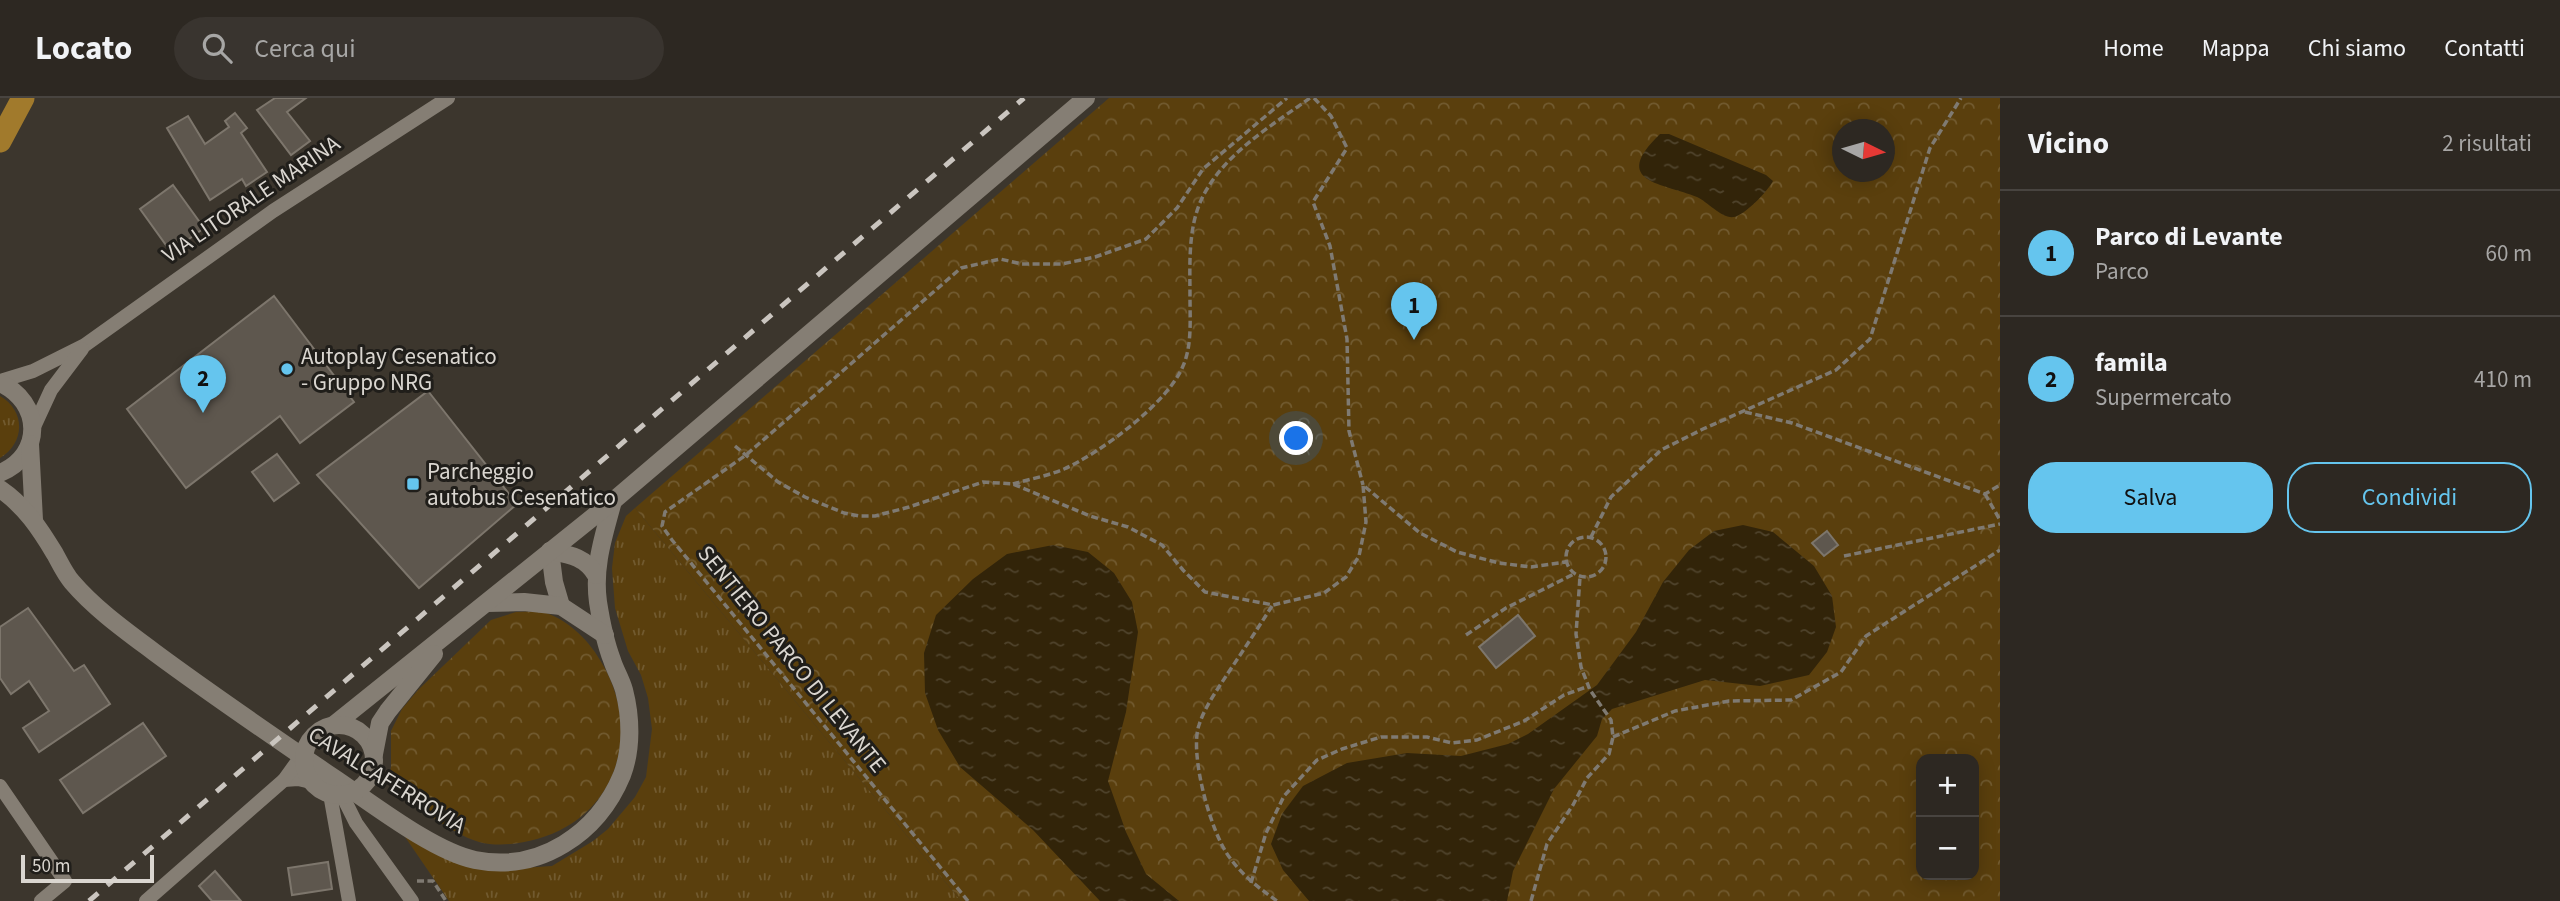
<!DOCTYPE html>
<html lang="it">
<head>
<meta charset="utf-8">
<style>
	:root { --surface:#2d2822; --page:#39342f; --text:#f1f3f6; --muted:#a7a6a5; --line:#484440; --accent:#65c5ee }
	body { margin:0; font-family:"Source Sans 3",sans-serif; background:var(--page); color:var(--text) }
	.controls { position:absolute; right:21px; bottom:21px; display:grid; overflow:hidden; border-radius:14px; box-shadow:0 4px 18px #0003 }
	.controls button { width:63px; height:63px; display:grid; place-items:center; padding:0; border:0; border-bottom:2px solid var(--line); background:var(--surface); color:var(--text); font:35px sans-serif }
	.compass { position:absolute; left:1832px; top:21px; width:63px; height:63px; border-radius:50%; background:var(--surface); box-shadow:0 4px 18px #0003; rotate:95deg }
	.scale { position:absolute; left:21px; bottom:18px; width:133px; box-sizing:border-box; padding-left:7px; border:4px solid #dad6d0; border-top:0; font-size:19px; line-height:24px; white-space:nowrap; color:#dad6d0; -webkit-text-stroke:5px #201e1a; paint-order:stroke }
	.you { position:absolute; left:1297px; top:341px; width:24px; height:24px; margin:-18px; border:5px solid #fff; border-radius:50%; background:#1a73e8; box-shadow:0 0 0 10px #1a73e833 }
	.badge { display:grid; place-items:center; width:46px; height:46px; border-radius:50%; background:var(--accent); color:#111; font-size:23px; font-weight:700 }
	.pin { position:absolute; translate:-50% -58px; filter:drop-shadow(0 2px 4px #0008) }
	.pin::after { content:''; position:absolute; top:37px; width:24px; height:21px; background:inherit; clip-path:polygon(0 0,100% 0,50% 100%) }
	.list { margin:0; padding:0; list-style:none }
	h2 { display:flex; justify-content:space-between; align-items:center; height:91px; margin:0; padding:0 28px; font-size:30px }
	h2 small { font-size:23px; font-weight:400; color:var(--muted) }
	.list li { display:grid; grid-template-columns:46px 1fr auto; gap:21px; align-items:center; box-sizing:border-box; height:126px; padding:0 28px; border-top:2px solid var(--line) }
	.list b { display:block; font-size:26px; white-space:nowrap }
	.list p { margin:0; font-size:23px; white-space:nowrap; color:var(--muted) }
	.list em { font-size:23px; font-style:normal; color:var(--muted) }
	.actions { display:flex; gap:14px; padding:21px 28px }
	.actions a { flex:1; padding:16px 0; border:2px solid var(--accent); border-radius:28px; text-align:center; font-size:24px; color:var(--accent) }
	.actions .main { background:var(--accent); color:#111 }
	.icon { flex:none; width:38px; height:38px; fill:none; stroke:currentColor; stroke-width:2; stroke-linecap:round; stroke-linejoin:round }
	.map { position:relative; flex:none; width:2000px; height:803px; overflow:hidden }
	header { display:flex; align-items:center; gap:42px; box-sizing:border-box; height:98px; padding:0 35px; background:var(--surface); border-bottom:2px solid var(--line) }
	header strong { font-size:33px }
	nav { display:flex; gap:38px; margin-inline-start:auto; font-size:24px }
	.search { width:490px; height:63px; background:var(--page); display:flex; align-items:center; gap:18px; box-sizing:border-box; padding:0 24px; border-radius:38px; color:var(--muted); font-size:26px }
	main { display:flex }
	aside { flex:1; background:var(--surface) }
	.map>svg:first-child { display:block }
</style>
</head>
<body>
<header>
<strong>Locato</strong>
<div class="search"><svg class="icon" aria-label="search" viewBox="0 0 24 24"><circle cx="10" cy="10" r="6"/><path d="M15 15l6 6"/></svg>Cerca qui</div>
<nav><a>Home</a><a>Mappa</a><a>Chi siamo</a><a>Contatti</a></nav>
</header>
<main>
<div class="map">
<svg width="2000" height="803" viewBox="0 0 2000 803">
	<defs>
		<pattern id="grass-tufts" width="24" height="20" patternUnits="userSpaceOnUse" patternTransform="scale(1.75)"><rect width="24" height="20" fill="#5a3f0d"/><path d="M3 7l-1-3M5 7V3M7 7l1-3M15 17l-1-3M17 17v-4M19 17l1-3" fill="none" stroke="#715a2f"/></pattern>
		<pattern id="park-crowns" width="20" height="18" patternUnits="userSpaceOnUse" patternTransform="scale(1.75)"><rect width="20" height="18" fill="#5a3f0d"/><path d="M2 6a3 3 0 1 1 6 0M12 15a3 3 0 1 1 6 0" fill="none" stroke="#715a2f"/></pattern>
		<pattern id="water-ripples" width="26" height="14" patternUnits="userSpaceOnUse" patternTransform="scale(1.75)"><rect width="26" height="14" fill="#322409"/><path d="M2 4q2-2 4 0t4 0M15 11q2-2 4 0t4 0" fill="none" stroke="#4f432c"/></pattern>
	</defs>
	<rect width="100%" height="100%" fill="#3c362d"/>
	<g fill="url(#grass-tufts)">
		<path d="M0,298C26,313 25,345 0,360Z"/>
		<path d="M635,410L961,803H449L401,733L491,772L552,768L593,743L608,731L635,699L646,679L652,631L648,600L641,577L628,553L615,510L612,470L615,445L626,418Z"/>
	</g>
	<g fill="url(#park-crowns)" fill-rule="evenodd">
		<path d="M1109,0H2000V803H961L635,410ZM1842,32H1884V74H1842ZM1921,661H1974V777H1921Z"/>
		<path d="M540,513C566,520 587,540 600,562C643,631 619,718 537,741C519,746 498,749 479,744C449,735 411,704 388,682L391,669V633L402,611L418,592L491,522L516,514Z"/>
	</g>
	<g fill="url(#water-ripples)">
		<path d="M1660,36H1669L1766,77L1773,83C1768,93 1745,117 1734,119C1722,121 1708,104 1697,99C1664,85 1609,85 1660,36Z"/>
		<path d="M1743,427L1773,434L1814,468L1832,498L1836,529L1827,554L1809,577L1760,588L1705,582L1612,611L1602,621L1597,638L1554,691L1513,773L1507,803H1309L1283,772L1271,746L1282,716L1303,688L1347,665L1407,655L1461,658L1508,646L1528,636L1597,587L1636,534L1663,484L1689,452L1714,433Z"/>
		<path d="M1053,447L1088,454L1114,475L1132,504L1138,534L1126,614L1108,683L1126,734L1146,776L1179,803H1100L1033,732L960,669L938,632L925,595L924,555L936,517L973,481L1007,456Z"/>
	</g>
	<g fill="#5e574e" stroke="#7d766c" stroke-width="2">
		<path d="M275,0H306L287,14L310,43L291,57L257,12Z"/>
		<path d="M235,15L247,30L241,35L267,74L246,88L242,81L210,102L167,30L188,18L205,46L229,29L225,23Z"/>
		<path d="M173,87L204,130L171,154L140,111Z"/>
		<path d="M274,198L354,304L300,345L280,318L186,390L127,311Z"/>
		<path d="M428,293L517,406L419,490L317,377Z"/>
		<path d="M277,356L299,385L274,403L252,374Z"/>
		<path d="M1827,433L1838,447L1824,458L1812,445Z"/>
		<path d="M28,510L74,573L84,567L110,606L39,654L23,630L49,613L29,583L11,596L0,580V529Z"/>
		<path d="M1518,517L1535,538L1496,570L1479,549Z"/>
		<path d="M143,625L166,658L83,715L60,682Z"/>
		<path d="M328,764L332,791L292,797L288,770Z"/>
		<path d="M215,773L241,803H212L199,788Z"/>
	</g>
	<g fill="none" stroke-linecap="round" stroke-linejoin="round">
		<g stroke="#7f7a72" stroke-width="3.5" stroke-dasharray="7 3.5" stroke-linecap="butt">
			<path d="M1314,0L1331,18L1347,50L1313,104L1330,148L1347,241L1349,333L1363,387"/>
			<path d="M1745,314L1792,325L1985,396L2000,387"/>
			<path d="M735,348L778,384L805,399L844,415L859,418H875L909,409L983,384L1013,386L1090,418L1128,429L1162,447L1183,472L1205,494L1273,507L1324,495L1346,479L1359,458L1366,424L1363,387L1420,435L1457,454L1499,465L1531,469L1566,464"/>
			<path d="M1013,386C1029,381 1048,378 1064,371C1100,355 1168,305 1183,268C1192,248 1190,222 1190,200C1190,164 1187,123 1207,91C1230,52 1274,26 1310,0"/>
			<path d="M1985,396L2000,422"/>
			<circle cx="1586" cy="459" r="20"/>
			<path d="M1591,439L1611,399L1661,352L1703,331L1836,272L1870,241L1930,50L1961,0"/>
			<path d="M1844,458L2000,426"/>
			<path d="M1272,508C1258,530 1243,553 1228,575C1218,591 1205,608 1199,627C1189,656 1211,736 1230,760C1243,778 1259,790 1277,803"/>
			<path d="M1466,537L1506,510L1574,476"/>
			<path d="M1613,639L1675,613L1729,603L1791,602L1841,574L1866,538L2000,452"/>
			<path d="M417,783H433L446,803"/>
			<path d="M1251,785L1266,735L1284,698L1317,662L1342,651L1381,639H1427L1452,645L1477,642L1524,623L1564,597L1589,588"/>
			<path d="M968,803L672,442L662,428L665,414L746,357L961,170L1000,161L1022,166H1062L1095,159L1146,141L1177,110L1203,71L1287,0"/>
			<path d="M1531,803L1547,746L1573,707L1587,680L1609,656L1613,639L1611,622L1590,592L1581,569L1576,536L1580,479"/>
		</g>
		<g stroke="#857e74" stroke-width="14">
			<path d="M0,283L33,273L85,247L273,113L448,0"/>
			<path d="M33,331L51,292L82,251"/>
			<path d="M284,682L298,681L311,684"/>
			<path d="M0,688L65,783L41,803"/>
			<path d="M330,696L349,803"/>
			<path d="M342,697L356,725L412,803"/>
			<path d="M146,803L284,682L305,653"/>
		</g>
		<g stroke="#857e74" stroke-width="18">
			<path d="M0,285C42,304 44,357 0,375"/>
			<path d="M30,346L34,422"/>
			<path d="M0,391C25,408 40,431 55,456C60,465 65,476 72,484C95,511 126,533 154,554C212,597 271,637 331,678C369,703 432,753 475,762C540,775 598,735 622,677C632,651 631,619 624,592C621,581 615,572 612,562C605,544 601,523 598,504C593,468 604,437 613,403"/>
			<path d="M550,453L554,484L561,508"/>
			<path d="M550,453C571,457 585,459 596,477"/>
			<path d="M487,505L524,504L561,508L605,537"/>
			<path d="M335,626L613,403L1086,0"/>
			<circle cx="339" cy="662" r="35"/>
			<path d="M374,656L380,625L388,613L434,556"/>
		</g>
		<path stroke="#a17a2c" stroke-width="23" d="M0,43L23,0"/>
		<path stroke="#cac5bf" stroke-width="5" stroke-dasharray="12 12" stroke-linecap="butt" d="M89,803L1024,0"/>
	</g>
	<g fill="#65c5ee" stroke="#201e1a" stroke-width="2.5">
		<circle cx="287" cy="271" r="7"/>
		<rect x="406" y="379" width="14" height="14" rx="3.5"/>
	</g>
	<g text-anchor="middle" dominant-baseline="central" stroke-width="6" stroke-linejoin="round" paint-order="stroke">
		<g font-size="23" fill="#dad6d0" stroke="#201e1a">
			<text transform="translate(251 101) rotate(-34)">VIA LITORALE MARINA</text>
			<text transform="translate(792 561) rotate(51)">SENTIERO PARCO DI LEVANTE</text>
			<text transform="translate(387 682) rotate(32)">CAVALCAFERROVIA</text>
		</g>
		<g font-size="23" fill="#dad6d0" stroke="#201e1a" text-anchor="start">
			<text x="301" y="258">Autoplay Cesenatico<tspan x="301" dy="26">- Gruppo NRG</tspan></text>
			<text x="427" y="373">Parcheggio<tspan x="427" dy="26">autobus Cesenatico</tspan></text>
		</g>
	</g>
</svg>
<div class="controls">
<button>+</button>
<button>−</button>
</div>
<svg class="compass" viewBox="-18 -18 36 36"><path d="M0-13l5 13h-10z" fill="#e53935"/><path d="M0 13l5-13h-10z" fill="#a7a6a5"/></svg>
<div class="scale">50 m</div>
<div class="you"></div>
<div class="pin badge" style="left:1414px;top:242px">1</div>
<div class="pin badge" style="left:203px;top:315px">2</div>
</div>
<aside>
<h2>Vicino<small>2 risultati</small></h2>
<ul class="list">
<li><span class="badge">1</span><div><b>Parco di Levante</b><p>Parco</p></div><em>60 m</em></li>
<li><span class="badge">2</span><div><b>famila</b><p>Supermercato</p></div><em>410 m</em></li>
</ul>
<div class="actions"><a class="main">Salva</a><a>Condividi</a></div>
</aside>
</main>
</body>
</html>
